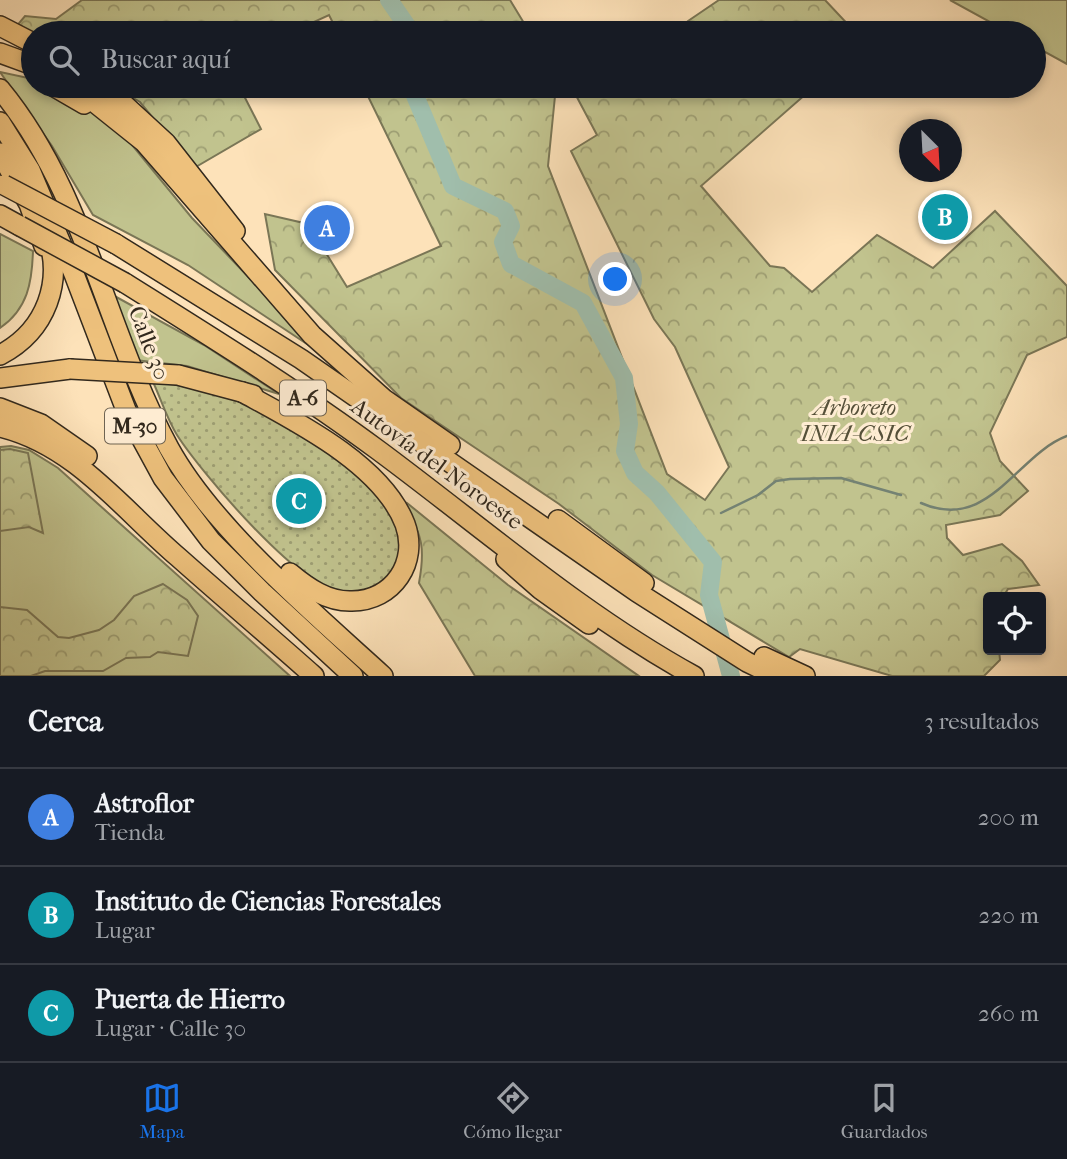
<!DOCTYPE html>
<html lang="es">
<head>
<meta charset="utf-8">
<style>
	:root { --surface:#171b24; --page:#242831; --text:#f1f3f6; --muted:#9ea1a6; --line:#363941; --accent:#1a73e8 }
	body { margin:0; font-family:"IM FELL French Canon",serif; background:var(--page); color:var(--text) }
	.controls { position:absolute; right:21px; bottom:21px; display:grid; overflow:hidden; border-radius:7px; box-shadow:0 4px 10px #0003 }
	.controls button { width:63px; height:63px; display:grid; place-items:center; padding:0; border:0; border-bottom:2px solid var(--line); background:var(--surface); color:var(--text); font:35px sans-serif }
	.compass { position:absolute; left:899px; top:119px; width:63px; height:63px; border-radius:50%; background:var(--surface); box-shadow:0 4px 10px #0003; rotate:156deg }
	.you { position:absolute; left:616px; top:280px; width:24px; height:24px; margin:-18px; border:5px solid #fff; border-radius:50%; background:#1a73e8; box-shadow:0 0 0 10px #1a73e833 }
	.badge { display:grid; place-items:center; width:46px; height:46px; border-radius:50%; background:var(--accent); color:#fff; font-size:23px; font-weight:700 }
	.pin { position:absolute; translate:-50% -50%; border:4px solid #fff; box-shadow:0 2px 7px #0006 }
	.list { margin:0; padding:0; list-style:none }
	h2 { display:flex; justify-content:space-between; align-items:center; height:91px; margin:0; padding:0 28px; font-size:30px }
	h2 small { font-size:23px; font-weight:400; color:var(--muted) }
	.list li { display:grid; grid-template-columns:46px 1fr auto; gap:21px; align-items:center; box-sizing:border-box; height:98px; padding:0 28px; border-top:2px solid var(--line) }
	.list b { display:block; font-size:26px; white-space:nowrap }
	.list p { margin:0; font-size:23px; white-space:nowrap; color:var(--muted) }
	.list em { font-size:23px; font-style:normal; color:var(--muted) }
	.icon { flex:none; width:38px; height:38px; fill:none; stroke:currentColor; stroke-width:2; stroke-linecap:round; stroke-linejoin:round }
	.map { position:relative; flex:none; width:1067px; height:676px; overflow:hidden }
	.search { position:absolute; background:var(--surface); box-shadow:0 4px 10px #0003; left:21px; right:21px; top:21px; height:77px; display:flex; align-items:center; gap:18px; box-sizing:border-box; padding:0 24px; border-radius:38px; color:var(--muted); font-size:26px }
	.sheet { height:385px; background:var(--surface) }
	nav { display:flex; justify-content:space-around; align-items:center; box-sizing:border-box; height:98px; border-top:2px solid var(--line); background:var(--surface); font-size:19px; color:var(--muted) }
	nav a { display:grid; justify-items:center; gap:4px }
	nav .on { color:var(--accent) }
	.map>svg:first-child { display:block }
</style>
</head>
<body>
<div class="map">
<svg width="1067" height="676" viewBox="0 0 1067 676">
	<defs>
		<pattern id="forest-crowns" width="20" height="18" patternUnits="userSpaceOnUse" patternTransform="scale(1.75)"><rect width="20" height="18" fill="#c1c38e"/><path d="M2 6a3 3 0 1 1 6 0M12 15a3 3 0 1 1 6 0" fill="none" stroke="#9d9e73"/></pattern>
		<pattern id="park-dots" width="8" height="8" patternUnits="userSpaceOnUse" patternTransform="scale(1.75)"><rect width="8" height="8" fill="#c1c38e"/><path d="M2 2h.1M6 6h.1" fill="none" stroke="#9d9e73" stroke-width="1.8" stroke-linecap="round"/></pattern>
	</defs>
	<rect width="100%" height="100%" fill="#fde2b9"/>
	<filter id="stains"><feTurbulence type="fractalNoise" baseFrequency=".00286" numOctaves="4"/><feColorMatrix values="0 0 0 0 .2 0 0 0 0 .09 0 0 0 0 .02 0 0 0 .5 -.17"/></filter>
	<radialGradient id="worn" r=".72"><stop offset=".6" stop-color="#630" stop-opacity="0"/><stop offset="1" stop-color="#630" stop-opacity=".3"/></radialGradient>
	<g fill="#c1c38e" stroke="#7a7656" stroke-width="2">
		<path d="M950,0H1067V64L1034,46V33H1010Z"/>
		<path d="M0,72L33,79V86H52L119,129L192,218L322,354L188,265L93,215L52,146Z"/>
		<path d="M0,234L33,251C32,282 28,309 0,328Z"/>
		<path d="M109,293L204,345L279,394L187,366L135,360Z"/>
		<path d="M11,446L29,450L58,468L290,676H0V447Z"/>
	</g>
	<g fill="url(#forest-crowns)" stroke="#7a7656" stroke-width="2">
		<path d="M82,0H510L530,33H338L329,15L290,33H33L15,28L25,16L56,19Z"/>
		<path d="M719,0H825L856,33H694L688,21Z"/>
		<path d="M113,86H239L261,129L194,168L140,102Z"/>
		<path d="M363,86H556L548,166L667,474L705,500L729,467L675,347L654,319L571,151L597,135L571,86H666L672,97L690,86H815L701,186L770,266L784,268L812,292L877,235L933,268L995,211L1067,286V337L1027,355L990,433L1000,461L1028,491L1000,515L946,525L947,538L963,555L1002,544L1022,561L1039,585L1008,589L1003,597H988V650H999L1000,660L984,676H892L800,649L789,657L652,575L559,504L401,398L275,270L265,214L308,224L347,287L441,246Z"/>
		<path d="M10,449L28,453L43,533L29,527L0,531V450Z"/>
		<path d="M407,503L508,585L639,676H475L419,583C425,550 423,535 405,507Z"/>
		<path d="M163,584L187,600L198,616L188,656L158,652L150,657L126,658L103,671H45L31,676H0V607L27,610L58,637L69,638L99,630L114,620L134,596Z"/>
	</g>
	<path fill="url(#park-dots)" stroke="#7a7656" stroke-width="2" d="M153,382C184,385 217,392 247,403C294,419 384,486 400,533C404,543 399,559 398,570C381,583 368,593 346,593C304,595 200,471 177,435C167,419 161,399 153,382Z"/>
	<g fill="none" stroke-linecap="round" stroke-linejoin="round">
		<g stroke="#748273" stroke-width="2.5">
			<path d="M921,503C989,533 1016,455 1067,436"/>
			<path d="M721,513L758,495L776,481L790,479L841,478L901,495"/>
			<path d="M687,529L694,527"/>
		</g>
		<g stroke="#a0beac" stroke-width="18">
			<path d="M389,0L407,26V33"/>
			<path d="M411,86L453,186L505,211L511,226L503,242L511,264L583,303L624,378L629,424L625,451L635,473L657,493L713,562L709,595L731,676"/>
		</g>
		<defs>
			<g id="highway">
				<path d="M0,26L33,43"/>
				<path d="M0,53L33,65"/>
				<path d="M53,86L84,104"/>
				<path d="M74,86L144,142L312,335L384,399L450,445"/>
				<path d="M104,86L166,143L235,231"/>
				<path d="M0,89C86,193 105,331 169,448C213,528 314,613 383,676"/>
				<path d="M0,122L30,170L74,274L126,410L163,478L211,541L262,592L353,676"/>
				<path d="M0,153L29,204L44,246"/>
				<path d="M0,215L20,226"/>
				<path d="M116,244L301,359L637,592L747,662L776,676"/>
				<path d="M125,283C211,337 297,390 378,450C482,527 581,614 694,676"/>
				<path d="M0,355C46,331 65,281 46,232"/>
				<path d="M178,375L253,395"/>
				<path d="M0,378L70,369"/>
				<path d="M242,392C295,421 382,464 405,524C419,562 393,601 352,601C328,602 308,588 290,573"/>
				<path d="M0,408L41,424L87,456"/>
				<path d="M0,427C75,445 122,509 178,557C223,597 269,636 314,676"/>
				<path d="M558,520L644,583"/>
				<path d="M506,559L540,589L589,624"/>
				<path d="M764,657L805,676"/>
			</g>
		</defs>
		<use href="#highway" stroke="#32291d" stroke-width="22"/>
		<use href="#highway" stroke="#eec17c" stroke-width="19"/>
		<defs>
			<g id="highway-bridge">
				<path d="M4,185L116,244"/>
				<path d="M20,226L125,283"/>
				<path d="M70,369L178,375"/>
			</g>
		</defs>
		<use href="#highway-bridge" stroke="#32291d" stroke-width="22" stroke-linecap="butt"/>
		<use href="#highway-bridge" stroke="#eec17c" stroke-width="19"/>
	</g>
	<g text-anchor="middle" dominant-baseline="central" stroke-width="6" stroke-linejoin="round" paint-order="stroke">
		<g fill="#feecd2" stroke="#6f6453" stroke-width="2">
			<rect x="280" y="380.5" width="46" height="35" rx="5"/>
			<rect x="105" y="408.5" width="60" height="35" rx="5"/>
		</g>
		<g font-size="21" font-weight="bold" fill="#32291d">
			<text x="303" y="398">A-6</text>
			<text x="135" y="426">M-30</text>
		</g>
		<g font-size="23" fill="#32291d" stroke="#feecd2">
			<text transform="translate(149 343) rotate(69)">Calle 30</text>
			<text transform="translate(437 464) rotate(36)">Autovía del Noroeste</text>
		</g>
		<g font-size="23" font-style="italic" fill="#565039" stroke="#feecd2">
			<text x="855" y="407">Arboreto<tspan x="855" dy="26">INIA-CSIC</tspan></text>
		</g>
	</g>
	<rect width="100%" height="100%" filter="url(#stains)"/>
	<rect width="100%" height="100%" fill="url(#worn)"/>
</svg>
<div class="controls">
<button><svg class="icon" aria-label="locate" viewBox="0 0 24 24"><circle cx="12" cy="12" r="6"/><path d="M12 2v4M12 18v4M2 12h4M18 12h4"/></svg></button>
</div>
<svg class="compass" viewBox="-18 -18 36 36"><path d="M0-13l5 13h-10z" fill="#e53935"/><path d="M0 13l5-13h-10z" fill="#9ea1a6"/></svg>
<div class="you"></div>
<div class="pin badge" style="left:327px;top:228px;background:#3f7fe0">A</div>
<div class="pin badge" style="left:945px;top:217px;background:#0f9aa8">B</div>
<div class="pin badge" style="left:299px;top:501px;background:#0f9aa8">C</div>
<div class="search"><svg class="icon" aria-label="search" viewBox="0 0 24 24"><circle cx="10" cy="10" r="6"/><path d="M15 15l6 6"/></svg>Buscar aquí</div>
</div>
<section class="sheet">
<h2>Cerca<small>3 resultados</small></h2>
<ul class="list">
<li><span class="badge" style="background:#3f7fe0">A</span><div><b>Astroflor</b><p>Tienda</p></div><em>200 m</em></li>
<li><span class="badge" style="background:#0f9aa8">B</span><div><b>Instituto de Ciencias Forestales</b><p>Lugar</p></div><em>220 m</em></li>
<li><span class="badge" style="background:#0f9aa8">C</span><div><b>Puerta de Hierro</b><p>Lugar · Calle 30</p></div><em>260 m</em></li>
</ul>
</section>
<nav>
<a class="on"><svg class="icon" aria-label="map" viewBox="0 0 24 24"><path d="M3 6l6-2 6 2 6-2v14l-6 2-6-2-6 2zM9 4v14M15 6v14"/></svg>Mapa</a>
<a><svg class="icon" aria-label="directions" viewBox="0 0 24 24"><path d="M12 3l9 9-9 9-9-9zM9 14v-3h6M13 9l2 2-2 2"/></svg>Cómo llegar</a>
<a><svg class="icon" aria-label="saved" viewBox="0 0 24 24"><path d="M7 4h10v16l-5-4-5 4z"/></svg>Guardados</a>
</nav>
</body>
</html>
